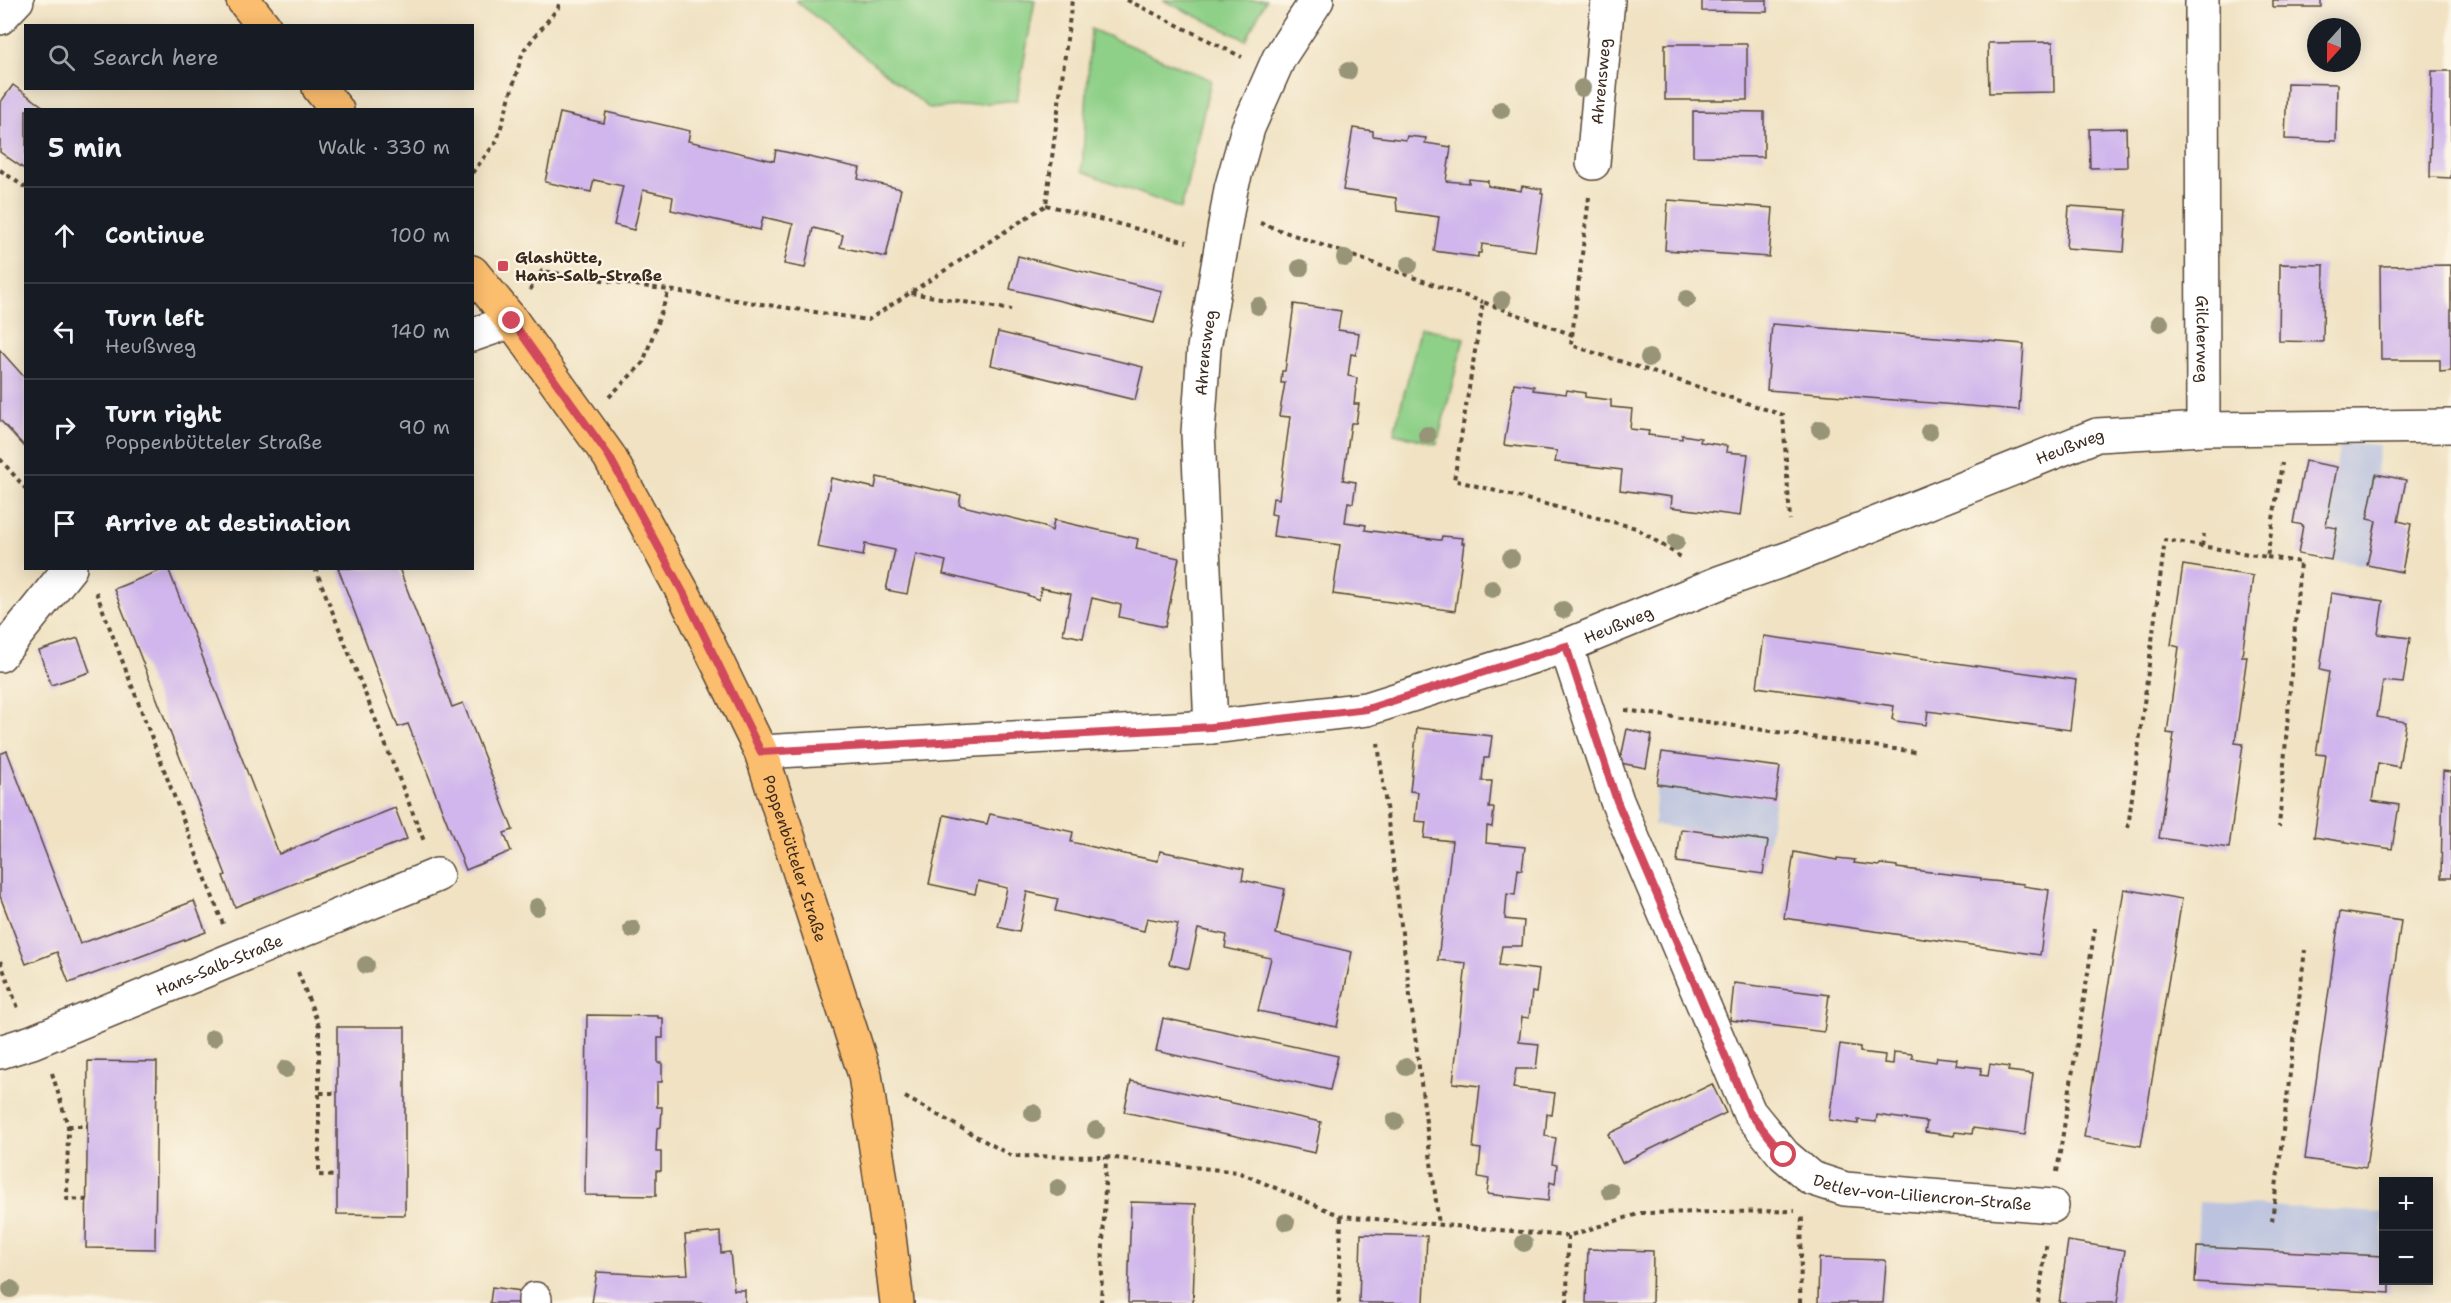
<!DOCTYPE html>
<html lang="en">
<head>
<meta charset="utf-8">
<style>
	:root { --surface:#171b24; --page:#20242c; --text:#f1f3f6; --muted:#9ea1a6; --line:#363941 }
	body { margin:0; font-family:"Shantell Sans",sans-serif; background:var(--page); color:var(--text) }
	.controls { position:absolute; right:18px; bottom:18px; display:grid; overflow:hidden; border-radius:0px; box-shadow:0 3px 15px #0003 }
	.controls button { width:54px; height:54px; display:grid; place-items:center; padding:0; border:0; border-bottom:2px solid var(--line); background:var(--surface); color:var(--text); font:30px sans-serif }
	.compass { position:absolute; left:2307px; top:18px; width:54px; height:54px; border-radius:50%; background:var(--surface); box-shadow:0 3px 15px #0003; rotate:201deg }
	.stop { position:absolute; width:18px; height:18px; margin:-14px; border:4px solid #d1495b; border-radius:50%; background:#fff }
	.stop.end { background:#d1495b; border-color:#fff; box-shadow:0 2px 6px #0008 }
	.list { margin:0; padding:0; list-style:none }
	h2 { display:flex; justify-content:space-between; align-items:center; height:78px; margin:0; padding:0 24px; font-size:26px }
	h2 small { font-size:20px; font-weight:400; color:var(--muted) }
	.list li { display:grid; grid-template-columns:39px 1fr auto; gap:18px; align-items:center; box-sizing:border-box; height:96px; padding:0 24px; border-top:2px solid var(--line) }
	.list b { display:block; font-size:22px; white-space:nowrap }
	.list p { margin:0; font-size:20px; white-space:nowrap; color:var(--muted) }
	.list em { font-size:20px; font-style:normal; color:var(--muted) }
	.icon { flex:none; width:33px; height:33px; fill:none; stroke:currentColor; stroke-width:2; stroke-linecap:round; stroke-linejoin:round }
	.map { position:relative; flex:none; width:2451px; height:1303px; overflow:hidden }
	.search { position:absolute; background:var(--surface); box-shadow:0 3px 15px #0003; left:24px; top:24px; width:450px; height:66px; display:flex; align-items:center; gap:15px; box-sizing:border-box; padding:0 21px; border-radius:0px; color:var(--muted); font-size:22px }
	.panel { position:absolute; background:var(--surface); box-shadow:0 3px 15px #0003; left:24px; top:108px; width:450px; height:462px; border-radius:0px }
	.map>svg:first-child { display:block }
</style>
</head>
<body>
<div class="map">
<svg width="2451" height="1303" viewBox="0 0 2451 1303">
	<rect width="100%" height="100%" fill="#fcf5e5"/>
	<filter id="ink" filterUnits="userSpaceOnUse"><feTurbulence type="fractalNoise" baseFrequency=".0167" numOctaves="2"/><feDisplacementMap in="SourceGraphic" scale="12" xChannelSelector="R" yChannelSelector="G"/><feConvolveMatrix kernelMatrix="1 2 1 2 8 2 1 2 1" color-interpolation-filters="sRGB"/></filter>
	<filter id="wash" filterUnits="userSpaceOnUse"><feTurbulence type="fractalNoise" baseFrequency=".008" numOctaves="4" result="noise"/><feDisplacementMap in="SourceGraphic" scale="24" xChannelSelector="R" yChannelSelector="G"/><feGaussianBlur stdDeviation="1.35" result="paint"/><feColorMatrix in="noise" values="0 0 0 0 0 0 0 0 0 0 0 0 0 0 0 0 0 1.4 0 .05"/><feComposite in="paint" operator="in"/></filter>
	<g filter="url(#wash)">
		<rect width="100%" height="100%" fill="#f0e2c3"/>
		<g fill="#bbc3de">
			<path d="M2340,442L2379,445L2376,474L2367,519L2376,521L2367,565L2331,560L2337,528L2326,526Z"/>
			<path d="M1657,784L1775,801L1768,841L1654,825Z"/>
			<path d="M2199,1202L2383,1213V1256L2197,1247Z"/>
		</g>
		<g fill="#8ed088" stroke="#647d53" stroke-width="1.5">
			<path d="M798,0H1035L1017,100L930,109L796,1Z"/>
			<path d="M1163,0H1266L1246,40Z"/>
			<path d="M1091,29L1211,80L1181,209L1082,171Z"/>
			<path d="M1421,327L1464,338L1437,444L1394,433Z"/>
		</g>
		<g id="blocks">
			<g fill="#d0b6ec">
				<path d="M1702,0H1767V12L1702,11Z"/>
				<rect x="2273" y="0" width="48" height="7"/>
				<path d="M2053,42L2054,92L1989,93L1988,43Z"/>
				<rect x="1665" y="44" width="82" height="56"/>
				<path d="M2432,71H2451V178L2430,177Z"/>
				<path d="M2287,83L2337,84L2336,141L2285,139Z"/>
				<path d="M13,85L48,110H26V170L0,152V103Z"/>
				<path d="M1693,111L1764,112V157L1693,156Z"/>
				<path d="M606,112L690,131L688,141L774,161L776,150L860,168L858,179L901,189L886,257L840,247L843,235L813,228L805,268L784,264L793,224L763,217L760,230L671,210L673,197L643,190L634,230L614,225L623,186L594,180L591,192L545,182L560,113L604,123Z"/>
				<path d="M1353,128L1373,131V136L1406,140L1407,136L1426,138L1425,143L1451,147L1446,181L1469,183V179L1488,181V186L1521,191L1522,186L1542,189L1541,193L1543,194L1535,251L1482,244L1481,253H1478V257L1434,251L1439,217L1397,211L1396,198L1343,190Z"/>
				<path d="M2126,128L2127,167L2090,168L2089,129Z"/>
				<path d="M1668,200L1773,208L1769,257L1665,250Z"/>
				<path d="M2069,206L2127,210L2124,252L2066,248Z"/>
				<path d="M1018,256L1162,291L1154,323L1010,289Z"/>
				<path d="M2280,264L2324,265L2323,342L2279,341Z"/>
				<path d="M2451,265V371L2440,372V360H2381L2380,266Z"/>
				<path d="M1294,304L1341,311L1338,330L1359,333L1356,355L1351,354L1348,376L1357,378L1354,404H1359L1356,423H1351L1343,480L1356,482L1353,503L1348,502L1345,522L1366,525L1365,530L1439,540H1441L1442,536L1463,538L1462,543H1464L1455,611L1333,594L1340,545L1273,536L1276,515L1271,514L1273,498L1279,499L1290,417L1279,416L1285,383H1281L1282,371H1285Z"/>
				<path d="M1772,324L2024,344L2019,410L1767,390Z"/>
				<path d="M998,332L1143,367L1135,400L991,365Z"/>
				<path d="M0,350L26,379V448L0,420Z"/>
				<path d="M1514,383L1534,386L1533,390L1566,394L1567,390L1585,393V397L1611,400V407L1632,409L1630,429L1649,431L1648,435L1682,439V435L1701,438L1700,442L1727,446L1726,452L1748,454L1740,516L1671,507L1672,497L1620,490L1622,470L1555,462L1557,451L1504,445Z"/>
				<path d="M2305,461L2337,467L2326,526L2337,528L2331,560L2298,554L2303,525L2293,523Z"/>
				<path d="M2376,474L2406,480L2398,521L2411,524L2402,572L2367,565L2376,521L2367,519Z"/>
				<path d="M877,477L961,495L959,505L1040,525L1052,531L1054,520L1138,539L1136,549L1179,558L1165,627L1119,617L1121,605L1092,598L1083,638L1063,634L1071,594L1041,588L1039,600L1025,594L943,574L946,561L916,554L907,594L886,590L895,550L865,544L863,556L817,547L831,478L875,488Z"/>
				<path d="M2183,565L2253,576L2242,656H2247L2235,743L2243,744L2229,848L2159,838L2174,734L2167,733L2179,647L2171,645Z"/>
				<path d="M166,568H168L279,854L395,808L407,839L235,907L223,876L226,875L114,589Z"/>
				<path d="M338,568H399L452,707L463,703L513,830L504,833L511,851L466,870L408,724L398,727Z"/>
				<path d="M2331,593L2383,601L2378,634L2410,638L2403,683L2383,681L2377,717L2406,722L2399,767L2378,763L2372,801L2399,805L2392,849L2314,837L2326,755L2316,754L2329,672L2320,670Z"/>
				<path d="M1764,636L2076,680L2070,730L1928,711L1926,725L1896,721L1892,719L1894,706L1757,687Z"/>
				<path d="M78,638L90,672L51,685L39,651Z"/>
				<path d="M1417,728L1492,736L1489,758H1484L1482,781H1492L1489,808H1494L1492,827L1487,826L1486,843L1525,847L1522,870L1518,869L1515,895L1507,894L1505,919L1524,921L1522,946H1502L1499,965L1539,970L1536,993L1532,992L1529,1018L1522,1017L1519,1042L1539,1044L1536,1069H1516L1513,1088L1555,1093L1552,1115L1547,1114L1545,1136L1556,1138L1552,1164L1557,1165L1555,1184L1550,1182L1548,1201L1487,1194L1489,1179L1478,1177L1481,1149L1473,1148L1480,1086L1453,1083L1466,963L1438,960L1452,841L1424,838L1426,822L1415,821L1418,792L1410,791Z"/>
				<path d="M1627,729L1652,735L1646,768L1620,763Z"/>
				<path d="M7,751L80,944L194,901L206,932L69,983L57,952L26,964L0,896V754Z"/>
				<path d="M1662,752L1780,767L1775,801L1657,784Z"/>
				<path d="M2443,771L2451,772V878H2441Z"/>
				<path d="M990,814L1073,832L1071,842L1115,852L1158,861L1160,851L1244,869L1242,880L1285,889L1276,934L1352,952L1337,1027L1258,1011L1271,958L1225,948L1227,935L1198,929L1189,969L1169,964L1178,924L1147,918L1144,931L1055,911L1058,899L1027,892L1019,932L998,927L1007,888L978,881L975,894L929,884L944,815L987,824Z"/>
				<path d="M1681,829L1768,841L1763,874L1677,862Z"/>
				<path d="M1794,852L1837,860V858L1855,860L1854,863L1879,866L1880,864L1897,866V868L1981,878V880L2024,884L2023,886L2049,890L2040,955L1784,918Z"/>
				<path d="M2124,889L2182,899L2141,1146L2084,1137Z"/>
				<path d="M2340,912L2401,921L2366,1168L2305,1159Z"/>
				<path d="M1734,983L1829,995L1824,1032L1730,1020Z"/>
				<path d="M587,1015L658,1016V1018H663V1038H658V1063H662V1082H657V1107H662L661,1127L657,1128L656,1152H661V1171H656V1196L585,1195Z"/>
				<path d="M1163,1018L1338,1056L1330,1090L1156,1051Z"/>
				<path d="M337,1027H405V1215L337,1214Z"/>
				<path d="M1840,1044L1860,1047V1052L1885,1055L1884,1063L1893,1064L1894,1052L1912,1054V1058L1936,1062L1937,1057L1957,1059L1956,1065L1982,1068L1980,1075L1988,1076L1990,1064L2009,1067L2008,1071L2033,1074L2025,1135L1973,1128L1972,1134L1955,1132L1954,1136L1925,1132L1927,1122L1877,1115L1876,1122L1858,1120V1124L1829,1120Z"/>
				<path d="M88,1061L157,1062L155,1249L86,1248Z"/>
				<path d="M1131,1081L1321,1122L1315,1153L1124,1112Z"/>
				<path d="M1712,1084L1726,1113L1622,1163L1608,1134Z"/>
				<path d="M1131,1202L1196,1204L1193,1303H1128Z"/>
				<path d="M720,1232L721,1253L730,1252L734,1290H745V1303H592L597,1272L654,1275L688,1274L685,1235Z"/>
				<path d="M1361,1234L1427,1236L1424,1303H1359Z"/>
				<path d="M2068,1241L2125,1250L2117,1303H2059Z"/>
				<path d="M2197,1247L2384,1256V1281H2390V1293L2195,1282Z"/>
				<path d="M1588,1249L1653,1251L1652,1303H1586Z"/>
				<path d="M1819,1258L1884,1260L1886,1262L1883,1303H1818Z"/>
				<path d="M492,1287L521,1291L520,1303H490Z"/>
			</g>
		</g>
	</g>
	<g filter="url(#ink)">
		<use href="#blocks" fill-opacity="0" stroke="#564637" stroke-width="1.5"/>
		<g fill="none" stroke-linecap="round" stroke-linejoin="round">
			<defs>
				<g id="minor">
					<path id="s1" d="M2202,0L2203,429L2451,426"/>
					<path d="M0,18L17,0"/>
					<path id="s2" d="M1593,163L1608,0"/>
					<path d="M472,335L512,321"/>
					<path id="s3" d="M1566,646L1617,801L1749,1112L1784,1155L1811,1178L1845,1189L2052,1206"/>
					<path d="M0,655L70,568"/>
					<path id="s4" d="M1211,727L1198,433L1204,348L1231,189L1248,128L1279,58L1317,0"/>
					<path id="s5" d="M761,752L1211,727L1367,709L1566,646L1721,582L1792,557L2097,435L2203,429"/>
					<path id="s6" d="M0,1052L32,1042L437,875"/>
					<path d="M535,1303V1299"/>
				</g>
				<g id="major">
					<path d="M243,0L264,26"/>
					<path d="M319,88L337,110"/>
					<path id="s7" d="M472,272L512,321L609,456L686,598L761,752L865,1075L888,1228L897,1303"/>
				</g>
			</defs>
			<use href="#minor" stroke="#564637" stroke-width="36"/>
			<use href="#major" stroke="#564637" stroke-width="36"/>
			<g stroke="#564637" stroke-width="4" stroke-dasharray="4.5 4.5" stroke-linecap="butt">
				<path d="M1127,0L1242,57"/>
				<path d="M0,170L26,188"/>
				<path d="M472,173L497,141L523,51L558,8L560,0"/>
				<path d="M1589,197L1571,345L1783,415L1790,520"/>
				<path d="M1046,205L1187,242"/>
				<path d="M1260,223L1483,302"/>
				<path d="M530,290L542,271L868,320L1046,205L1072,0"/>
				<path d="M911,293L1011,310"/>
				<path d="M1573,335L1483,302L1454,480L1636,528L1684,559"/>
				<path d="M609,397L643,363L669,290"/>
				<path d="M0,459L26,489"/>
				<path d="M2202,546L2204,534"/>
				<path d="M2267,557L2300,562L2279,827"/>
				<path d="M315,568L424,841"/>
				<path d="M96,592L223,924"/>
				<path d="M1625,710L1915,752"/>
				<path d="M1378,743L1439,1225"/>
				<path d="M2128,828L2165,540L2267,557L2282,463"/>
				<path d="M0,961L18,1008"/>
				<path d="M298,972L319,1026V1175L337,1176"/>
				<path d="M52,1073L68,1126L67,1199L86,1200"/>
				<path d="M320,1093H337"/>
				<path d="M905,1097L1012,1156L1106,1157L1238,1172L1341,1216L1568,1236L1641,1213L1795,1211"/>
				<path d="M68,1126H88"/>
				<path d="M2057,1172L2095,928"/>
				<path d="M2272,1221L2305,950"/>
				<path d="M1101,1303L1106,1157"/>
				<path d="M1339,1303L1341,1216"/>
				<path d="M1567,1303L1568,1236"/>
				<path d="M1800,1303L1802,1214"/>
				<path d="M2038,1303L2047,1241"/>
			</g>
			<use href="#minor" stroke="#fff" stroke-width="33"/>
			<use href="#major" stroke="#fbbd6e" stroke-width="33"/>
		</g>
		<g fill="#989477">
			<circle cx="1348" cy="71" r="9"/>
			<circle cx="1582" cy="88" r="9"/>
			<circle cx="1501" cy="110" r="9"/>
			<circle cx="1345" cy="258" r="9"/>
			<circle cx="1409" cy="265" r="9"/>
			<circle cx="1300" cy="268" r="9"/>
			<circle cx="1687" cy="299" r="9"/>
			<circle cx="1502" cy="300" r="9"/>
			<circle cx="1258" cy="306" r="9"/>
			<circle cx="2160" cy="323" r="9"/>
			<circle cx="1649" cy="358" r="9"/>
			<circle cx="1820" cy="429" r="9"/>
			<circle cx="1929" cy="432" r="9"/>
			<circle cx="1427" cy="435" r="9"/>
			<circle cx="1676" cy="542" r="9"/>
			<circle cx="1511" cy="558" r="9"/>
			<circle cx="1492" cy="589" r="9"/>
			<circle cx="1563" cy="610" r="9"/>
			<circle cx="537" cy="907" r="9"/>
			<circle cx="632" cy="929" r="9"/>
			<circle cx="366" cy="965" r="9"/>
			<circle cx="213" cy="1038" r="9"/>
			<circle cx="1406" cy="1067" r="9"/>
			<circle cx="286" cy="1069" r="9"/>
			<circle cx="1033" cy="1113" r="9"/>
			<circle cx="1395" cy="1121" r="9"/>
			<circle cx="1096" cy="1130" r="9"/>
			<circle cx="1058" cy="1188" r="9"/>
			<circle cx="1610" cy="1191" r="9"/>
			<circle cx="1286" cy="1222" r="9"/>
			<circle cx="1524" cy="1243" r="9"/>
			<circle cx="11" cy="1289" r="9"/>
		</g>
	</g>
	<g fill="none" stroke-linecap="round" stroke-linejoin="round" filter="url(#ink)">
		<path stroke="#d1495b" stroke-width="8" d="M512,321L609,456L686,598L761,752L1211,727L1367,709L1566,646L1617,801L1749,1112L1784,1155"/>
	</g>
	<rect fill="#d1495b" stroke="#fcf5e5" stroke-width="2" x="497" y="260" width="12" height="12" rx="3"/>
	<g text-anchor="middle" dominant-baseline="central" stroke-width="4.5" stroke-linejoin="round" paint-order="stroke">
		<g font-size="16" fill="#3b2a1e" stroke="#fcf5e5">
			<text stroke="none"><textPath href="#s2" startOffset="82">Ahrensweg</textPath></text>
			<text stroke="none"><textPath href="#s1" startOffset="339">Gilcherweg</textPath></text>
			<text stroke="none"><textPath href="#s4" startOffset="375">Ahrensweg</textPath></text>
			<text stroke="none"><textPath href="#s5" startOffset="1359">Heußweg</textPath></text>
			<text stroke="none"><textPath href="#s5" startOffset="873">Heußweg</textPath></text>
			<text stroke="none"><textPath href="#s7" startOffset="674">Poppenbütteler Straße</textPath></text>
			<text stroke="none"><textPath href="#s6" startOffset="236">Hans-Salb-Straße</textPath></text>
			<text stroke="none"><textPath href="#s3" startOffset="705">Detlev-von-Liliencron-Straße</textPath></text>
		</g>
		<g font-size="16" font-weight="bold" fill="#3b2a1e" stroke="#fcf5e5" text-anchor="start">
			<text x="515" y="257">Glashütte,<tspan x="515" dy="18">Hans-Salb-Straße</tspan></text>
		</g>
	</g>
</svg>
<div class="controls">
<button>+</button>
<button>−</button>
</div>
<svg class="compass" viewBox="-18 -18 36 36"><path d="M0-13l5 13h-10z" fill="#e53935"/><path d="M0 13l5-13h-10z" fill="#9ea1a6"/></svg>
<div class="stop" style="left:1784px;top:1155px"></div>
<div class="stop end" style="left:512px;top:321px"></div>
<div class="search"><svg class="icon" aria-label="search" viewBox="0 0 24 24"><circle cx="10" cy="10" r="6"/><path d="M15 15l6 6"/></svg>Search here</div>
<section class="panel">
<h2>5 min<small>Walk · 330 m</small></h2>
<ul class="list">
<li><svg class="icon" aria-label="ahead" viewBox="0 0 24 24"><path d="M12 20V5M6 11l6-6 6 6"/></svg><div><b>Continue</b></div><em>100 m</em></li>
<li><svg class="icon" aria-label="left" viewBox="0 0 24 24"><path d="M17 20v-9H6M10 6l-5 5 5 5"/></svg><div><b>Turn left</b><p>Heußweg</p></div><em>140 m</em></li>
<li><svg class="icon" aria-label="right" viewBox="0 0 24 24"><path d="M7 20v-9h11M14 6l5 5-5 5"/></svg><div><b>Turn right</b><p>Poppenbütteler Straße</p></div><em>90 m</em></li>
<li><svg class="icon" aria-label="arrive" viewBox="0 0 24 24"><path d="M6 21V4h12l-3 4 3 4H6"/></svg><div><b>Arrive at destination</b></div></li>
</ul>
</section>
</div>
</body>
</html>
